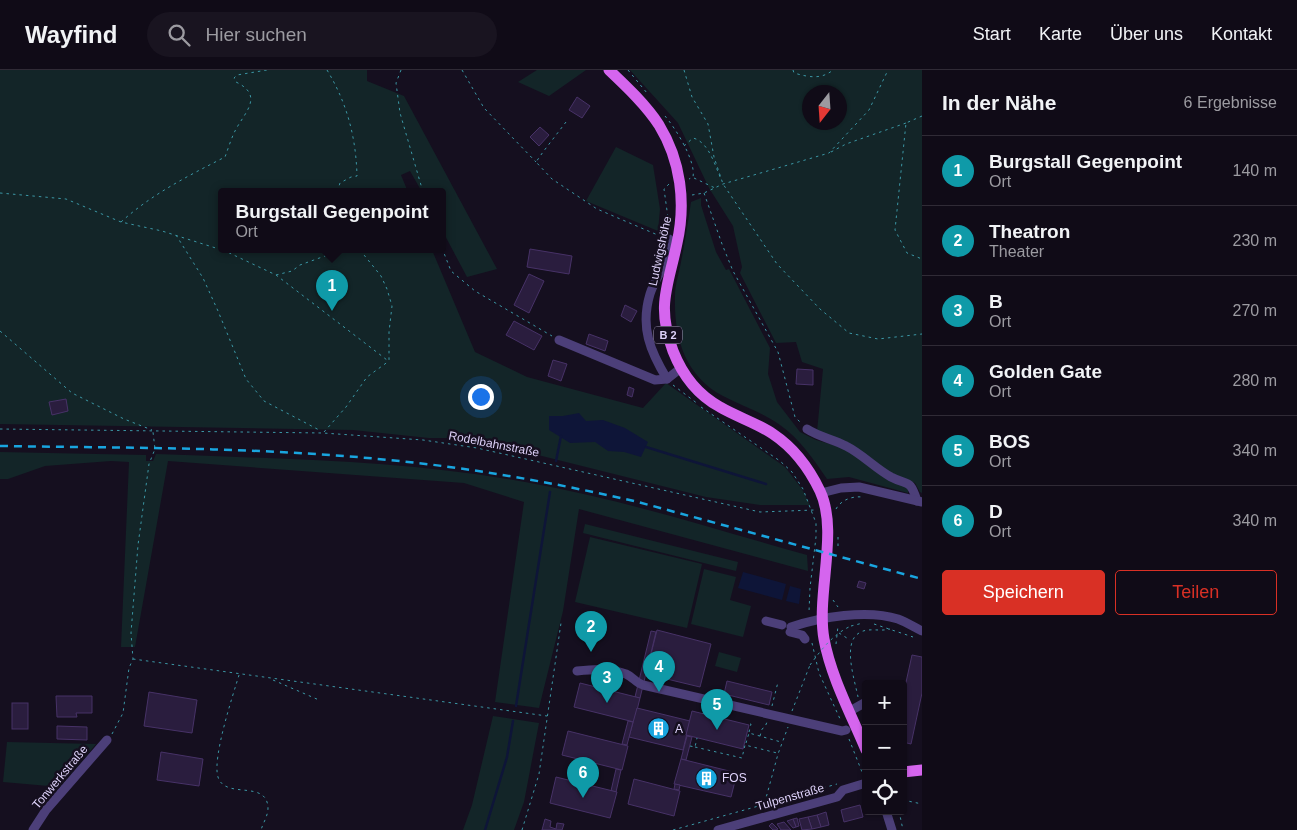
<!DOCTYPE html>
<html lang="de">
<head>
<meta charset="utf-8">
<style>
	:root { --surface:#100b17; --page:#191420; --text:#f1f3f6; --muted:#9c9ba1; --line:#302b36; --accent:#d93025 }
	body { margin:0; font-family:Helvetica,sans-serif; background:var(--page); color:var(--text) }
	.controls { position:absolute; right:15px; bottom:15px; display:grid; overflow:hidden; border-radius:5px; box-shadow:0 1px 4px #0004 }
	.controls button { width:45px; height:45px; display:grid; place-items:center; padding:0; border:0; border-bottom:1px solid var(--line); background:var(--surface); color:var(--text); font:25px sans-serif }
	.compass { position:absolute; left:802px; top:15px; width:45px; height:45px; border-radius:50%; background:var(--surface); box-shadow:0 1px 4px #0004; rotate:197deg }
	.you { position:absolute; left:480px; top:326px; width:18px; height:18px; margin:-12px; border:4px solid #fff; border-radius:50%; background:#1a73e8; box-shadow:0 0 0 8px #1a73e833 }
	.badge { display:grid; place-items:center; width:32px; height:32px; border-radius:50%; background:var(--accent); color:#fff; font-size:16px; font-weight:700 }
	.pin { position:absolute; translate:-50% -41px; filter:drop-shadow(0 1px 2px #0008) }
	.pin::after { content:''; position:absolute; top:26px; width:18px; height:15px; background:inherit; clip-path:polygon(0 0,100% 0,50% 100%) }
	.popup { position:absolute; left:218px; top:118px; width:228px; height:65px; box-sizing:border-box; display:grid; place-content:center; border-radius:5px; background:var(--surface); filter:drop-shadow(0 1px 4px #0005); font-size:16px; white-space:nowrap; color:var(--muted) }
	.popup b { font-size:19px; color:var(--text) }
	.popup::after { content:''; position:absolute; left:50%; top:100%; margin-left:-10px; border:10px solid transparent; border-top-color:var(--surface) }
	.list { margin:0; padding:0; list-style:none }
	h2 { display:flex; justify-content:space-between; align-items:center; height:65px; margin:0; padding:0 20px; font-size:21px }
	h2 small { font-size:16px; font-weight:400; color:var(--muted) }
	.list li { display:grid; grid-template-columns:32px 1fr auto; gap:15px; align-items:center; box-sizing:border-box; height:70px; padding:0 20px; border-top:1px solid var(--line) }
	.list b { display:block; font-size:19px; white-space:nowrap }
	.list p { margin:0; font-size:16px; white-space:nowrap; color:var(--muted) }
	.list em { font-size:16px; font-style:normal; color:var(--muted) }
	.actions { display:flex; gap:10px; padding:15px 20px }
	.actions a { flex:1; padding:11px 0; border:1px solid var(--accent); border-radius:5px; text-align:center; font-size:18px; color:var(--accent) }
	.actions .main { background:var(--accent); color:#fff }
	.icon { flex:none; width:28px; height:28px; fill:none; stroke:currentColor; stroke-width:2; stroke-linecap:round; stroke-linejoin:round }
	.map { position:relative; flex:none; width:922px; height:760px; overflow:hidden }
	header { display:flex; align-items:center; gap:30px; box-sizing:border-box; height:70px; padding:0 25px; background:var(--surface); border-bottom:1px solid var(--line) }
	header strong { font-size:24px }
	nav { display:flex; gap:28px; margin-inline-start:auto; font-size:18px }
	.search { width:350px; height:45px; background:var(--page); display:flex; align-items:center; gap:12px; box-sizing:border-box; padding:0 18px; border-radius:28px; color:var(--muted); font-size:19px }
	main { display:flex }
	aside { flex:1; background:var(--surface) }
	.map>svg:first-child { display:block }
</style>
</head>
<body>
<header>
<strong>Wayfind</strong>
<div class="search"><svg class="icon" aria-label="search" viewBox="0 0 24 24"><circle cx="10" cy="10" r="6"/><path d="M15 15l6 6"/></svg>Hier suchen</div>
<nav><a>Start</a><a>Karte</a><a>Über uns</a><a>Kontakt</a></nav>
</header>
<main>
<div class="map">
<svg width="922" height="760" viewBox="0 0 922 760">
	<rect width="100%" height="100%" fill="#150f1f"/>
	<g fill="#132528" fill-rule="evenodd">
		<path d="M0,0H367V11L404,26L497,199L467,207L442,160V122H422L410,101L401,105L408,122H222V180H432L475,282L527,307L643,338L666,313L785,397L802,419L810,435H760L706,427L526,382L452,368H429L353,360L0,354Z"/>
		<path d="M537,0H586L549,26L518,12Z"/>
		<path d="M630,0H922V423L920,422L915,413L893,405L817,362L823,299L802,292L796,272L776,273L740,203L742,197L733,156L709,118L678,53ZM809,22H839V52H809Z"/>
		<path d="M616,77L653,95L660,139L658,161L586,131Z"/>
		<path d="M701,128V135L716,182L726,200L729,199L770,278L768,304L777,332L800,362L816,370L844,378L908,418V423L849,407L827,409C813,389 800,369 780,355C762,342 742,336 723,326C684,305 674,267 675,226C675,215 679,203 681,192C685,172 688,152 691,132Z"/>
		<path d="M0,382L146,385V391H153L156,384C279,389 404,390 525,412C621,429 714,459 807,485L808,501L579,439L563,541L539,638L495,632L524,432L464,413L168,391L135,577H121L129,392L111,391L45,396L8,409H0Z"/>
		<path d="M585,454L738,492L736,501L583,463Z"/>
		<path d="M590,467L702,494L687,558L575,532Z"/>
		<path d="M704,499L736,507L730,530L751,536L743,567L691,554Z"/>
		<path d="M719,582L741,588L737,602L715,596Z"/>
		<path d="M493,646L539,653L524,732L514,760H463L472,735Z"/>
		<path d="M7,672L96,674L60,717L3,712Z"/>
	</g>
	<g fill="#0e1538">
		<path d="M579,343L586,351L603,350L625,358L648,372L641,387L624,382L608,381L595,372L570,373L549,360V346H563Z"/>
		<path d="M743,502L786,514L782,530L738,518Z"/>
		<path d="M790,516L801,519L799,534L786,531Z"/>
	</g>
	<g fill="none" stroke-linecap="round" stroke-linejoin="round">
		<g stroke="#0e1538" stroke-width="2.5">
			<path d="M646,377L766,414"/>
			<path d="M556,391L561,366"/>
			<path d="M516,636L550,422"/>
			<path d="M485,760L507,687L513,651"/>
		</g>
	</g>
	<g fill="#2a1d3e" stroke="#473267">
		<path d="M577,27L590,36L582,48L569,40Z"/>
		<path d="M540,57L549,65L539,76L530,67Z"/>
		<path d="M530,179L572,186L569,204L527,197Z"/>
		<path d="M529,204L544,211L529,243L514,235Z"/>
		<path d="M625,235L637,241L631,252L621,246Z"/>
		<path d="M514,251L542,266L534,280L506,265Z"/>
		<path d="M589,264L608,271L605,281L586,274Z"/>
		<path d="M553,290L567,294L561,311L548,306Z"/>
		<path d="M797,299L813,300V315L796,314Z"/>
		<path d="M629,317L634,319L632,327L627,325Z"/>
		<path d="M66,329L68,341L52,345L49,332Z"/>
		<path d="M859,511L866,513L864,519L857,517Z"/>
		<path d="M657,560L711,574L700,617L646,604Z"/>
		<path d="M651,561L656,562L640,628L635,627Z"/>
		<path d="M912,585L922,587V623L911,674L903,672V626Z"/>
		<path d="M727,611L772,622L769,635L724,624Z"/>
		<path d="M580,613L640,628L634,652L574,637Z"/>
		<path d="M149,622L197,630L192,663L144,656Z"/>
		<path d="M56,626H92V643H76L77,647H57Z"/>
		<rect x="12" y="633" width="16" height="26"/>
		<path d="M637,638L690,651L683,680L629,667Z"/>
		<path d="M692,641L749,655L743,679L686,665Z"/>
		<path d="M628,651L633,652L627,675L622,674Z"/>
		<path d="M57,656L87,657V670L57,669Z"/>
		<path d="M568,661L628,676L622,700L562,685Z"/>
		<path d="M687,666L692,667L686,690L681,689Z"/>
		<path d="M161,682L203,689L199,716L157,710Z"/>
		<path d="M681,689L737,703L731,727L674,714Z"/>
		<path d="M616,699L621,700L616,722L611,721Z"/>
		<path d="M556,707L617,722L610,748L550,733Z"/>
		<path d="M634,709L680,721L674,746L628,734Z"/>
		<path d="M675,714L680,715L679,720L674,719Z"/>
		<path d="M860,735L863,747L844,752L841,740Z"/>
		<path d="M826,742L829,755L821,757L817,745Z"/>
		<path d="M817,745L821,757L812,759L808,747Z"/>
		<path d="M808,747L812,759L802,760L799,749Z"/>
		<path d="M797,748L799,756L796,757L793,749Z"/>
		<path d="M545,749L551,751L550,757L556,759L557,753L564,754L562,760H542Z"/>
		<path d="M793,749L796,757L793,758L787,751Z"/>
		<path d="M784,752L791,760H781L777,754Z"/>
		<path d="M772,753L778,759L776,760H773L769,756Z"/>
	</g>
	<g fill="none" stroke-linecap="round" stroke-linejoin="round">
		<g stroke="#3b97a5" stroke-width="1" stroke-dasharray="2.5 4" stroke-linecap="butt">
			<path d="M327,0C347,33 356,67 357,106L351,107L340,113L337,122"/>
			<path d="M401,0L396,13L400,43L423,122"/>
			<path d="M462,0L484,38L536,92"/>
			<path d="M628,0L647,23"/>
			<path d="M684,0L692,27L708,54L714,87L723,114L777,194L820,239L849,263L878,269L922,264"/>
			<path d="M793,0L794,3C808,7 821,10 833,0"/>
			<path d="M665,46C676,59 696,91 693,107L689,109"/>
			<path d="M922,46L906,53L895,160L907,183L922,189"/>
			<path d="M566,52L543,82L536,92L552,109L597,139L660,166"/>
			<path d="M684,76L693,68C709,72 715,96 721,109"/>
			<path d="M831,82L846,74L906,53"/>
			<path d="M694,108L715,118"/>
			<path d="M669,114L664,119L669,155"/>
			<path d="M0,123L66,129L121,152L162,161L222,180"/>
			<path d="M704,123L722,174L733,201L778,282L795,347L801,353"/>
			<path d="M692,125L704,123L723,114L829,83L869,40L888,0"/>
			<path d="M121,152C152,124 188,106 225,87C228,79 231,69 235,61C244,43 265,26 236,12L234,8L237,5L267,0"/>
			<path d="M176,165L203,208L218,241L246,309L264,331L321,361"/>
			<path d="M442,178L451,201L475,221L552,266"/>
			<path d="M223,180L276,205L387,290"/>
			<path d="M360,180L381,206L387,219L392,236L389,262V290"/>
			<path d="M276,205L292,201L300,195L325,186L336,180"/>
			<path d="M0,261L72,323L124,349L152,360"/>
			<path d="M673,315L698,334"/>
			<path d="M701,337L780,391L792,402L803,419L816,453V467L810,518L809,542"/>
			<path d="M0,359L323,363L423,370L477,378L760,442L815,440"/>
			<path d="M324,362L346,337L367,307L389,291"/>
			<path d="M836,439C841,430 852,426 862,427"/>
			<path d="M838,476V465"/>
			<path d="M833,530L838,537"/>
			<path d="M874,554L913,567"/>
			<path d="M851,556L863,553"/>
			<path d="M839,563L850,570"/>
			<path d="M812,573L819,603L841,651"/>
			<path d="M836,574L838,556"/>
			<path d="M133,589L547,646"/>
			<path d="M239,605C233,625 212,688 218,707C225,730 267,709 268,738C268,746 263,753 261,760"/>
			<path d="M273,610L319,630"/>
			<path d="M858,627C855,611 842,573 859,563C868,557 880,562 890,559"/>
			<path d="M772,636L778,612"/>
			<path d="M792,641L810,595"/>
			<path d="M703,644L705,637"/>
			<path d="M863,644L866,650"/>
			<path d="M749,662L751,654H749"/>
			<path d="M112,664L123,643L129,598L133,589L131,563L138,475L149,394L155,379L153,362"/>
			<path d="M760,666L762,659L765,657L767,652"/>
			<path d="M849,669L862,702L861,704"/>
			<path d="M746,673L749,663L781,672"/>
			<path d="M690,676L695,677L697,668"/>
			<path d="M695,677L742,688L745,675L777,683"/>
			<path d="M903,730L922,734"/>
			<path d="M763,739L778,684L788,657"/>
			<path d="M899,741L903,760"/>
			<path d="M522,760L539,704L561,553"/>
			<path d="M673,760L837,714"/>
		</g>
		<g stroke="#4c3f79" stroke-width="9">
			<path d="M559,270L655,310L667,309L681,298"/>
			<path d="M667,309C650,281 640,257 650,224C653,214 659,206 663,196C666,188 667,178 669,169"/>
			<path d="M807,359C819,367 833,369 846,376C862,384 875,398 891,407C908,416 910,408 917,431"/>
			<path d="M821,423L841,418L859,417L922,432"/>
			<path d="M766,551L782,555"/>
			<path d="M791,557C821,547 867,539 898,549C906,552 914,557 922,561"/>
			<path d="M790,562L802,565L805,569"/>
			<path d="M577,601C595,599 608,598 626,604C633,607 636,613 643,615L842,661L846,660"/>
			<path d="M850,641L866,632"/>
			<path d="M886,741L892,760"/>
			<path d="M33,760L46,740L107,670"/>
			<path d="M718,760L837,727L843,720L866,713"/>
		</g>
		<g stroke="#d565ee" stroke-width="11">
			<path d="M609,0C627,17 646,35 659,55C681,91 686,133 677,173C668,217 656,235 673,281C682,304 698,325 720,337C737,347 757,353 773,364C794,378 809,398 820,421C839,461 816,524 824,569C831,607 851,644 866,680"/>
			<path d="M903,702L922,700"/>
		</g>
		<path stroke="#19a5df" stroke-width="2.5" stroke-dasharray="8 6" stroke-linecap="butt" d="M0,376C129,378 260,377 389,390C473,398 556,413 638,432L922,509"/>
		<path stroke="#3b97a5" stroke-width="1" stroke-dasharray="2.5 4" stroke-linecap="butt" d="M810,595C821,580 833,564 851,556"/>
	</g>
	<defs>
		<symbol id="building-disc" viewBox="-11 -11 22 22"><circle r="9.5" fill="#19a5df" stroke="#150f1f"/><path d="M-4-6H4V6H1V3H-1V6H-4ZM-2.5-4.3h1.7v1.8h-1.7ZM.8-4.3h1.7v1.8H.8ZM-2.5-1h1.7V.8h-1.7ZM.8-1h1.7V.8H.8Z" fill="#fff"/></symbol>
	</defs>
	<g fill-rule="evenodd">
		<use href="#building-disc" x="646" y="646" width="25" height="25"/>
		<use href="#building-disc" x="694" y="696" width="25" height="25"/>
	</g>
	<g text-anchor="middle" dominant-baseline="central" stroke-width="5" stroke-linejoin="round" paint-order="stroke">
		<rect fill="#150f1f" stroke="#a298b8" stroke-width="1" x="654" y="256.5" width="28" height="17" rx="4"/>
		<g font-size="11" font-weight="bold" fill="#ded2fa">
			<text x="668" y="265">B 2</text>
		</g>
		<g font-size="12" fill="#ded2fa" stroke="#150f1f">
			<text transform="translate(660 181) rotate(-78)">Ludwigshöhe</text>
			<text transform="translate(494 374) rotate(11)">Rodelbahnstraße</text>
			<text transform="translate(60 707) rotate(-50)">Tonwerkstraße</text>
			<text transform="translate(790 727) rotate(-16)">Tulpenstraße</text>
		</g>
		<g font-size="12" fill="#ded2fa" stroke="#150f1f" text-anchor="start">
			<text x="675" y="659">A</text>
			<text x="722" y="708">FOS</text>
		</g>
	</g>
</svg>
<div class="controls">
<button>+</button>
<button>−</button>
<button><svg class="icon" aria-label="locate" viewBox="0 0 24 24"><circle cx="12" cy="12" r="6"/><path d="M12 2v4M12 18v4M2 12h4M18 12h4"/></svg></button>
</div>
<svg class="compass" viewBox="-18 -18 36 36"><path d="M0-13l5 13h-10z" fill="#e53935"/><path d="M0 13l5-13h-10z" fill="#9c9ba1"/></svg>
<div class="you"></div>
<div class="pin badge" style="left:332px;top:241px;background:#0f9aa8">1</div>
<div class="popup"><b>Burgstall Gegenpoint</b>Ort</div>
<div class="pin badge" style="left:591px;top:582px;background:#0f9aa8">2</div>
<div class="pin badge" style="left:607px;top:633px;background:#0f9aa8">3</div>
<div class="pin badge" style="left:659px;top:622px;background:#0f9aa8">4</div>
<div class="pin badge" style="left:717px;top:660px;background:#0f9aa8">5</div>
<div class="pin badge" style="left:583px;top:728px;background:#0f9aa8">6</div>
</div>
<aside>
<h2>In der Nähe<small>6 Ergebnisse</small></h2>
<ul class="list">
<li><span class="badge" style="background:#0f9aa8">1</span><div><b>Burgstall Gegenpoint</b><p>Ort</p></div><em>140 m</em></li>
<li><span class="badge" style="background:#0f9aa8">2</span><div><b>Theatron</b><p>Theater</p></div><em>230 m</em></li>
<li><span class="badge" style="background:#0f9aa8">3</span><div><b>B</b><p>Ort</p></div><em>270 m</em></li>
<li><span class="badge" style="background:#0f9aa8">4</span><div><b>Golden Gate</b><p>Ort</p></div><em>280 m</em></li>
<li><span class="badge" style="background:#0f9aa8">5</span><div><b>BOS</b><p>Ort</p></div><em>340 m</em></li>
<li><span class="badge" style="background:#0f9aa8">6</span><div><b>D</b><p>Ort</p></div><em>340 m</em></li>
</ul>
<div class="actions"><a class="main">Speichern</a><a>Teilen</a></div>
</aside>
</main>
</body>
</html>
